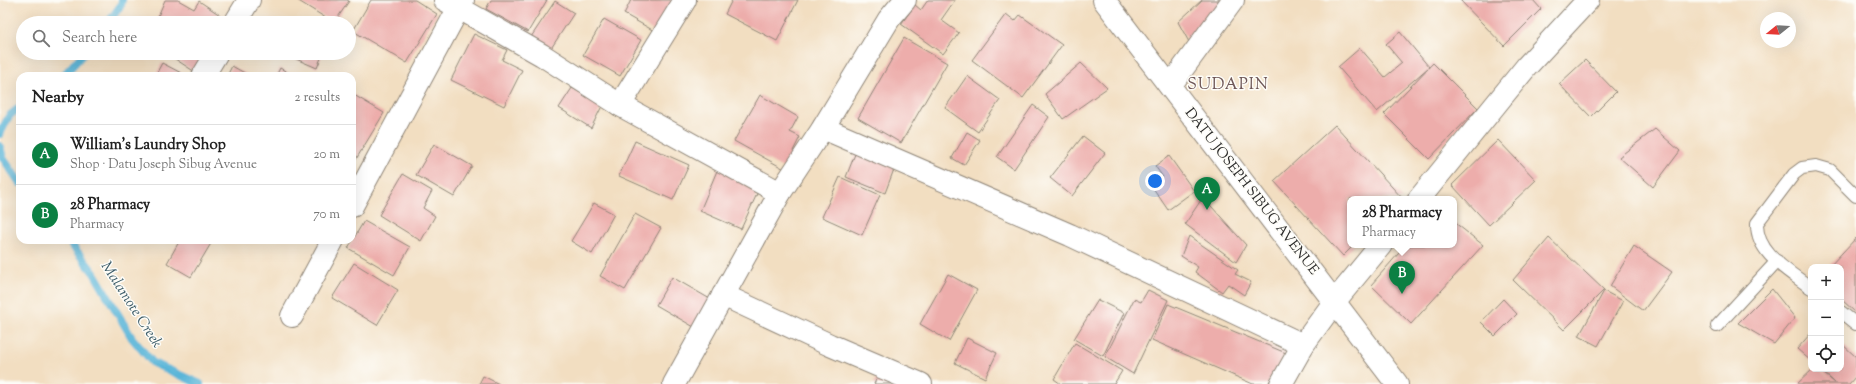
<!DOCTYPE html>
<html lang="en">
<head>
<meta charset="utf-8">
<style>
	:root { --surface:#fff; --page:#f2f2f2; --text:#222; --muted:#767676; --line:#e0e0e0; --accent:#0b8043 }
	body { margin:0; font-family:"Sorts Mill Goudy",serif; background:var(--page); color:var(--text) }
	.controls { position:absolute; right:12px; bottom:12px; display:grid; overflow:hidden; border-radius:8px; box-shadow:0 4px 16px #0002 }
	.controls button { width:36px; height:36px; display:grid; place-items:center; padding:0; border:0; border-bottom:1px solid var(--line); background:var(--surface); color:var(--text); font:20px sans-serif }
	.compass { position:absolute; left:1760px; top:12px; width:36px; height:36px; border-radius:50%; background:var(--surface); box-shadow:0 4px 16px #0002; rotate:252deg }
	.you { position:absolute; left:1155px; top:181px; width:14px; height:14px; margin:-10px; border:3px solid #fff; border-radius:50%; background:#1a73e8; box-shadow:0 0 0 6px #1a73e833 }
	.badge { display:grid; place-items:center; width:26px; height:26px; border-radius:50%; background:var(--accent); color:#fff; font-size:13px; font-weight:700 }
	.pin { position:absolute; translate:-50% -33px; filter:drop-shadow(0 1px 2px #0008) }
	.pin::after { content:''; position:absolute; top:21px; width:14px; height:12px; background:inherit; clip-path:polygon(0 0,100% 0,50% 100%) }
	.popup { position:absolute; left:1347px; top:196px; width:110px; height:52px; box-sizing:border-box; display:grid; place-content:center; border-radius:8px; background:var(--surface); filter:drop-shadow(0 1px 3px #0005); font-size:13px; white-space:nowrap; color:var(--muted) }
	.popup b { font-size:15px; color:var(--text) }
	.popup::after { content:''; position:absolute; left:50%; top:100%; margin-left:-8px; border:8px solid transparent; border-top-color:var(--surface) }
	.list { margin:0; padding:0; list-style:none }
	h2 { display:flex; justify-content:space-between; align-items:center; height:52px; margin:0; padding:0 16px; font-size:17px }
	h2 small { font-size:13px; font-weight:400; color:var(--muted) }
	.list li { display:grid; grid-template-columns:26px 1fr auto; gap:12px; align-items:center; box-sizing:border-box; height:60px; padding:0 16px; border-top:1px solid var(--line) }
	.list b { display:block; font-size:15px; white-space:nowrap }
	.list p { margin:0; font-size:13px; white-space:nowrap; color:var(--muted) }
	.list em { font-size:13px; font-style:normal; color:var(--muted) }
	.icon { flex:none; width:22px; height:22px; fill:none; stroke:currentColor; stroke-width:2; stroke-linecap:round; stroke-linejoin:round }
	.map { position:relative; flex:none; width:1856px; height:384px; overflow:hidden }
	.search { position:absolute; background:var(--surface); box-shadow:0 4px 16px #0002; left:16px; top:16px; width:340px; height:44px; display:flex; align-items:center; gap:10px; box-sizing:border-box; padding:0 14px; border-radius:22px; color:var(--muted); font-size:15px }
	.panel { position:absolute; background:var(--surface); box-shadow:0 4px 16px #0002; left:16px; top:72px; width:340px; height:172px; border-radius:12px }
	.map>svg:first-child { display:block }
</style>
</head>
<body>
<div class="map">
<svg width="1856" height="384" viewBox="0 0 1856 384">
	<rect width="100%" height="100%" fill="#fdfcf7"/>
	<filter id="ink" filterUnits="userSpaceOnUse"><feTurbulence type="fractalNoise" baseFrequency=".025" numOctaves="2"/><feDisplacementMap in="SourceGraphic" scale="8" xChannelSelector="R" yChannelSelector="G"/><feConvolveMatrix kernelMatrix="1 2 1 2 8 2 1 2 1" color-interpolation-filters="sRGB"/></filter>
	<filter id="wash" filterUnits="userSpaceOnUse"><feTurbulence type="fractalNoise" baseFrequency=".012" numOctaves="4" result="noise"/><feDisplacementMap in="SourceGraphic" scale="16" xChannelSelector="R" yChannelSelector="G"/><feGaussianBlur stdDeviation="0.9" result="paint"/><feColorMatrix in="noise" values="0 0 0 0 0 0 0 0 0 0 0 0 0 0 0 0 0 1.4 0 .05"/><feComposite in="paint" operator="in"/></filter>
	<g filter="url(#wash)">
		<rect width="100%" height="100%" fill="#f2dec1"/>
		<g fill="none" stroke-linecap="round" stroke-linejoin="round">
			<g stroke="#5ab5d8" stroke-width="8">
				<path d="M108,23L121,5L122,0"/>
				<path d="M63,76L84,53"/>
				<path d="M0,134L9,116L20,107"/>
				<path d="M0,146L3,158L20,183"/>
				<path d="M68,240L94,273L132,338L153,363L200,384"/>
			</g>
		</g>
		<g id="blocks">
			<g fill="#edadab">
				<path d="M165,0H178L194,9L199,1L220,15L215,23H155Z"/>
				<path d="M297,0H347L349,1L334,23Z"/>
				<path d="M371,0H415L437,14L407,63L353,31Z"/>
				<path d="M491,0H547L528,32L486,9Z"/>
				<path d="M631,0H675L656,32L624,14Z"/>
				<path d="M732,0H798L777,41L725,14Z"/>
				<path d="M928,0H955L941,20L959,33L943,54L901,24L915,5L921,10Z"/>
				<path d="M1202,0H1228L1194,51L1178,22Z"/>
				<path d="M1460,0H1533L1541,9L1504,46Z"/>
				<path d="M555,1L574,13L550,50L531,37Z"/>
				<path d="M1006,14L1015,21L1020,15L1062,45L1023,98L972,60Z"/>
				<path d="M604,19L641,40L620,76L583,55Z"/>
				<path d="M1400,32L1429,67L1377,112L1338,67L1360,48L1385,77L1402,63L1386,44Z"/>
				<path d="M474,34L507,50L502,60L522,70L504,106L451,80Z"/>
				<path d="M904,38L947,63L901,143L858,118Z"/>
				<path d="M166,53H205L195,72Z"/>
				<path d="M248,53H259L256,58Z"/>
				<path d="M282,53H323L317,68Z"/>
				<path d="M1585,60L1616,92L1591,117L1559,84Z"/>
				<path d="M162,63L187,76H155Z"/>
				<path d="M1081,63L1107,88L1063,119L1045,94Z"/>
				<path d="M1433,63L1478,108L1429,159L1384,114Z"/>
				<path d="M232,66L250,76H227Z"/>
				<path d="M280,68L294,76H276Z"/>
				<path d="M967,76L1000,100L978,132L945,108Z"/>
				<path d="M572,88L602,106L591,128L559,108Z"/>
				<path d="M354,95L384,113L355,161L352,159V98Z"/>
				<path d="M760,95L798,117L790,132L800,137L793,151L798,153L788,171L734,141Z"/>
				<path d="M1033,105L1049,117L1014,169L997,157Z"/>
				<path d="M1335,125L1403,199H1350V245H1354L1343,256L1274,181Z"/>
				<path d="M1655,129L1680,151L1653,187L1619,157Z"/>
				<path d="M967,132L980,140L964,165L952,158Z"/>
				<path d="M1083,136L1105,153L1072,196L1050,178Z"/>
				<path d="M1498,140L1536,180L1489,225L1452,185Z"/>
				<path d="M635,141L689,165L673,200L619,176Z"/>
				<path d="M434,144L472,166L454,197L416,175Z"/>
				<path d="M857,149L896,164L885,193L846,177Z"/>
				<path d="M1169,156L1194,191L1168,210L1151,185L1163,177L1155,166Z"/>
				<path d="M719,166L761,185L741,229L700,211Z"/>
				<path d="M403,174L432,191L423,208L435,216L421,241L379,215Z"/>
				<path d="M840,177L880,195L862,235L822,217Z"/>
				<path d="M1203,197L1246,245L1236,262L1185,224Z"/>
				<path d="M594,203L614,214L592,254L571,241Z"/>
				<path d="M635,214L661,228L625,290L600,276Z"/>
				<path d="M364,221L410,247L394,275L348,248Z"/>
				<path d="M1454,222L1483,245L1411,324L1371,285L1406,245H1454Z"/>
				<path d="M1189,236L1238,270L1235,274L1251,282L1244,295L1228,284L1222,292L1195,272L1198,267L1181,256Z"/>
				<path d="M1549,238L1604,290L1564,330L1513,280Z"/>
				<path d="M1856,238V313L1841,299V267H1829Z"/>
				<path d="M180,240H213L191,277L167,263Z"/>
				<path d="M1634,246L1672,272L1643,311L1610,286Z"/>
				<path d="M354,263L398,290L377,325L332,298Z"/>
				<path d="M948,274L977,290L949,341L920,324Z"/>
				<path d="M672,277L710,299L694,327L656,305Z"/>
				<path d="M1772,289L1795,318L1774,344L1738,323Z"/>
				<path d="M1148,290L1168,300L1133,374L1105,357L1134,299L1141,302Z"/>
				<path d="M1604,291L1623,301L1598,346L1579,336Z"/>
				<path d="M1503,299L1517,314L1495,336L1481,322Z"/>
				<path d="M1098,300L1124,313L1103,356L1074,339Z"/>
				<path d="M1168,304L1286,353L1268,384H1253L1152,340Z"/>
				<path d="M1811,333V361L1797,349Z"/>
				<path d="M967,338L997,353L985,378L955,363Z"/>
				<path d="M1075,343L1122,371L1114,384H1061L1054,379Z"/>
				<path d="M1841,343L1856,357V376L1849,384H1797L1813,369H1818L1835,383L1820,369H1841Z"/>
				<path d="M878,375L897,384H874Z"/>
				<path d="M483,376L499,384H479Z"/>
			</g>
		</g>
	</g>
	<g filter="url(#ink)">
		<use href="#blocks" fill-opacity="0" stroke="#8e8476" stroke-width="1"/>
		<g fill="none" stroke-linecap="round" stroke-linejoin="round">
			<defs>
				<g id="service">
					<path d="M1811,288C1789,271 1756,254 1757,223L1794,174L1802,168L1816,166L1830,170L1856,196"/>
					<path d="M1841,312L1856,324"/>
					<path d="M1717,326L1777,261"/>
				</g>
				<g id="minor">
					<path d="M445,0L542,55L620,105L780,193"/>
					<path d="M235,23L249,0"/>
					<path d="M203,76L217,53"/>
					<path d="M1170,86L1233,0"/>
					<path d="M620,105L685,0"/>
					<path d="M823,128L1070,235L1303,345"/>
					<path d="M1419,199L1527,66L1588,0"/>
					<path d="M352,206L463,0"/>
					<path d="M723,295L830,345L921,384"/>
					<path d="M292,316L333,240"/>
					<path d="M674,384L780,193L823,128L889,19L905,0"/>
					<path d="M1281,384L1303,345L1335,301L1381,245"/>
				</g>
				<path id="secondary" d="M1104,0L1397,384"/>
			</defs>
			<use href="#service" stroke="#8e8476" stroke-width="14"/>
			<use href="#minor" stroke="#8e8476" stroke-width="24"/>
			<use href="#secondary" stroke="#8e8476" stroke-width="24"/>
			<use href="#service" stroke="#fff" stroke-width="12"/>
			<use href="#minor" stroke="#fff" stroke-width="22"/>
			<use href="#secondary" stroke="#fff" stroke-width="22"/>
		</g>
	</g>
	<g text-anchor="middle" dominant-baseline="central" stroke-width="3" stroke-linejoin="round" paint-order="stroke">
		<g font-size="14" fill="#2b2b2b" stroke="#fdfcf7">
			<text transform="translate(1251 192) rotate(52)">DATU JOSEPH SIBUG AVENUE</text>
		</g>
		<g font-size="15" font-style="italic" fill="#3b5b68" stroke="#fdfcf7">
			<text transform="translate(131 305) rotate(57)">Malamote Creek</text>
		</g>
		<g font-size="16" letter-spacing="1" fill="#6f5858" stroke="#fdfcf7">
			<text x="1228" y="85">SUDAPIN</text>
		</g>
	</g>
</svg>
<div class="controls">
<button>+</button>
<button>−</button>
<button><svg class="icon" aria-label="locate" viewBox="0 0 24 24"><circle cx="12" cy="12" r="6"/><path d="M12 2v4M12 18v4M2 12h4M18 12h4"/></svg></button>
</div>
<svg class="compass" viewBox="-18 -18 36 36"><path d="M0-13l5 13h-10z" fill="#e53935"/><path d="M0 13l5-13h-10z" fill="#767676"/></svg>
<div class="you"></div>
<div class="pin badge" style="left:1207px;top:210px">A</div>
<div class="pin badge" style="left:1402px;top:294px">B</div>
<div class="popup"><b>28 Pharmacy</b>Pharmacy</div>
<div class="search"><svg class="icon" aria-label="search" viewBox="0 0 24 24"><circle cx="10" cy="10" r="6"/><path d="M15 15l6 6"/></svg>Search here</div>
<section class="panel">
<h2>Nearby<small>2 results</small></h2>
<ul class="list">
<li><span class="badge">A</span><div><b>William’s Laundry Shop</b><p>Shop · Datu Joseph Sibug Avenue</p></div><em>20 m</em></li>
<li><span class="badge">B</span><div><b>28 Pharmacy</b><p>Pharmacy</p></div><em>70 m</em></li>
</ul>
</section>
</div>
</body>
</html>
